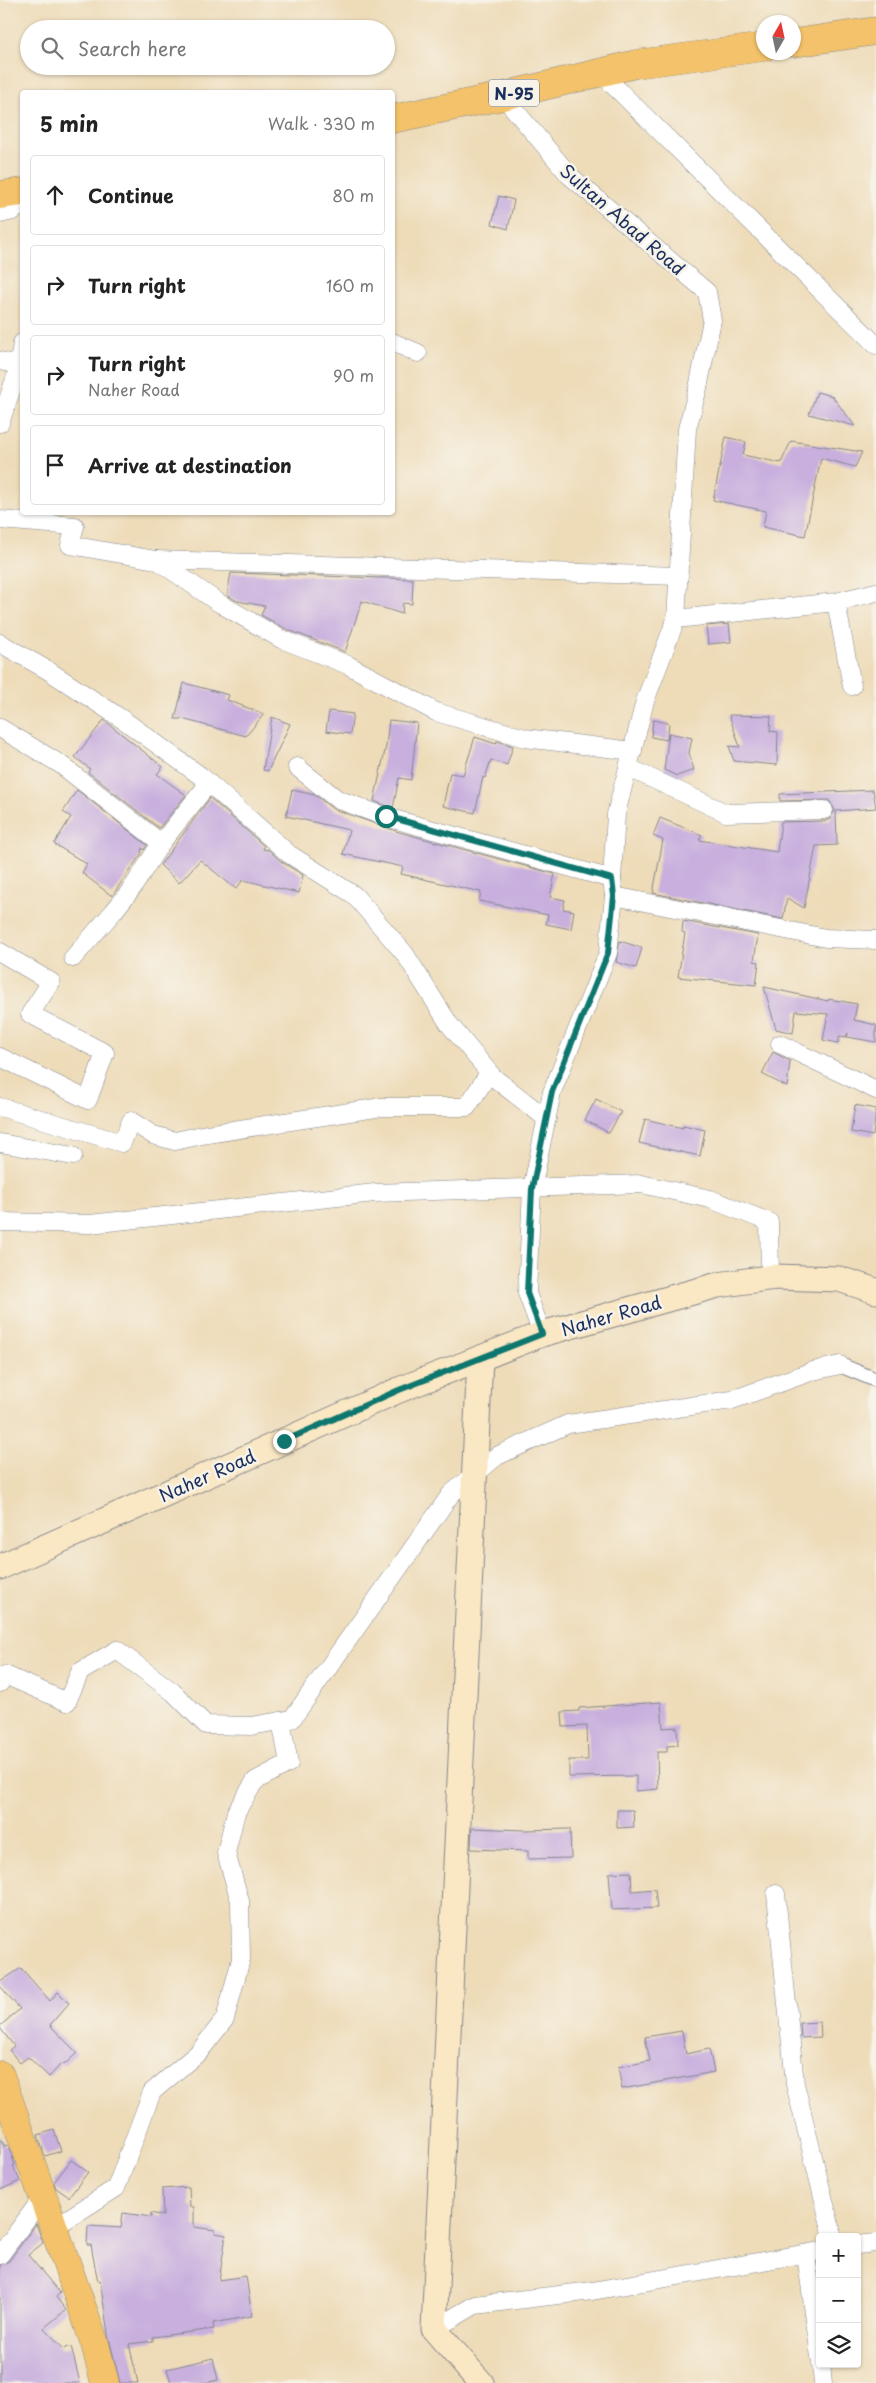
<!DOCTYPE html>
<html lang="en">
<head>
<meta charset="utf-8">
<style>
	:root { --surface:#fff; --page:#f2f2f2; --text:#222; --muted:#767676; --line:#e0e0e0 }
	body { margin:0; font-family:"Playpen Sans",sans-serif; background:var(--page); color:var(--text) }
	.controls { position:absolute; right:15px; bottom:15px; display:grid; overflow:hidden; border-radius:5px; box-shadow:0 1px 4px #0004 }
	.controls button { width:45px; height:45px; display:grid; place-items:center; padding:0; border:0; border-bottom:1px solid var(--line); background:var(--surface); color:var(--text); font:25px sans-serif }
	.compass { position:absolute; left:756px; top:15px; width:45px; height:45px; border-radius:50%; background:var(--surface); box-shadow:0 1px 4px #0004; rotate:9deg }
	.stop { position:absolute; width:15px; height:15px; margin:-11px; border:4px solid #0f766e; border-radius:50%; background:#fff }
	.stop.end { background:#0f766e; border-color:#fff; box-shadow:0 1px 5px #0008 }
	.list { margin:0; padding:0; list-style:none }
	h2 { display:flex; justify-content:space-between; align-items:center; height:65px; margin:0; padding:0 20px; font-size:21px }
	h2 small { font-size:16px; font-weight:400; color:var(--muted) }
	.list li { display:grid; grid-template-columns:32px 1fr auto; gap:15px; align-items:center; box-sizing:border-box; height:80px; margin:0 10px 10px; padding:0 10px; border:1px solid var(--line); border-radius:5px }
	.list b { display:block; font-size:19px; white-space:nowrap }
	.list p { margin:0; font-size:16px; white-space:nowrap; color:var(--muted) }
	.list em { font-size:16px; font-style:normal; color:var(--muted) }
	.icon { flex:none; width:28px; height:28px; fill:none; stroke:currentColor; stroke-width:2; stroke-linecap:round; stroke-linejoin:round }
	.map { position:relative; flex:none; width:876px; height:2383px; overflow:hidden }
	.search { position:absolute; background:var(--surface); box-shadow:0 1px 4px #0004; left:20px; top:20px; width:375px; height:55px; display:flex; align-items:center; gap:12px; box-sizing:border-box; padding:0 18px; border-radius:28px; color:var(--muted); font-size:19px }
	.panel { position:absolute; background:var(--surface); box-shadow:0 1px 4px #0004; left:20px; top:90px; width:375px; height:425px; border-radius:5px }
	.map>svg:first-child { display:block }
</style>
</head>
<body>
<div class="map">
<svg width="876" height="2383" viewBox="0 0 876 2383">
	<rect width="100%" height="100%" fill="#f7f3e8"/>
	<filter id="ink" filterUnits="userSpaceOnUse"><feTurbulence type="fractalNoise" baseFrequency=".02" numOctaves="2"/><feDisplacementMap in="SourceGraphic" scale="10" xChannelSelector="R" yChannelSelector="G"/><feConvolveMatrix kernelMatrix="1 2 1 2 8 2 1 2 1" color-interpolation-filters="sRGB"/></filter>
	<filter id="wash" filterUnits="userSpaceOnUse"><feTurbulence type="fractalNoise" baseFrequency=".0096" numOctaves="4" result="noise"/><feDisplacementMap in="SourceGraphic" scale="20" xChannelSelector="R" yChannelSelector="G"/><feGaussianBlur stdDeviation="1.12" result="paint"/><feColorMatrix in="noise" values="0 0 0 0 0 0 0 0 0 0 0 0 0 0 0 0 0 1.4 0 .05"/><feComposite in="paint" operator="in"/></filter>
	<g filter="url(#wash)">
		<rect width="100%" height="100%" fill="#eedcb9"/>
		<g id="blocks">
			<g fill="#c8afde">
				<path d="M499,196L514,200L508,229L492,224Z"/>
				<path d="M817,392L832,396L855,426L809,414Z"/>
				<path d="M726,437L746,442L743,455L781,463L791,441L862,452L855,467L821,458L805,536L763,527L766,511L713,500Z"/>
				<path d="M231,573L413,579L412,604L403,603L402,614L362,601L345,652L286,629L261,615L265,606L237,601L227,595Z"/>
				<path d="M729,624L731,642L708,644L706,626Z"/>
				<path d="M184,683L229,695L227,700L264,714L246,736L182,719H175Z"/>
				<path d="M329,711L353,714L350,734L326,731Z"/>
				<path d="M729,715L771,716L770,731L778,732L777,765L734,761L729,746L740,747Z"/>
				<path d="M272,717L290,724L268,771L263,770Z"/>
				<path d="M104,720L163,767L157,774L186,795L159,828L88,772L90,769L75,757Z"/>
				<path d="M389,720L417,723L411,780L399,778L393,808L374,801L386,746Z"/>
				<path d="M653,720L669,723L667,740L651,737Z"/>
				<path d="M669,733L692,738L689,753L694,770L677,776L664,770Z"/>
				<path d="M475,737L496,744L497,741L513,746L507,765L491,760L485,778L483,777L475,813L443,806L450,773L463,775Z"/>
				<path d="M77,790L147,845L144,850L142,848L141,854L112,896L82,873L87,864L54,844L71,817L63,812Z"/>
				<path d="M292,790L315,795L333,809L399,832L555,874L550,897L565,900L563,909L574,911L571,929L546,924L548,915L479,901L481,892L401,874L403,867L343,854L349,830L286,816Z"/>
				<path d="M873,790L876,808L836,811L837,845L816,846L804,908L787,898L783,919L653,893L663,840L653,836L660,818L702,835L699,840L777,852L781,822L825,821L830,819L835,810L829,800L780,801V794Z"/>
				<path d="M210,798L264,846L263,849L269,850L282,862L303,875L299,893L243,880L236,889L200,860L179,883L160,865Z"/>
				<path d="M683,921L758,935L754,961L759,962L756,985L678,977L685,933L682,932Z"/>
				<path d="M620,941L642,948L636,968L616,962Z"/>
				<path d="M764,987L828,1001L829,999L857,1004L854,1020L876,1025V1042L847,1037L848,1033L846,1037L840,1036L838,1043L823,1040L828,1014L796,1011L793,1033L776,1029Z"/>
				<path d="M773,1052L790,1061L787,1087L762,1074Z"/>
				<path d="M596,1099L621,1112L609,1133L585,1120Z"/>
				<path d="M855,1105L876,1109L873,1136L851,1132Z"/>
				<path d="M645,1119L683,1128V1125L705,1130L700,1156L639,1143Z"/>
				<path d="M661,1702L663,1728L677,1727L678,1745L667,1746V1752H657L658,1789L636,1791V1776L569,1777V1760H588L587,1726L563,1727L562,1712L579,1711V1708Z"/>
				<path d="M617,1810H633L634,1827L617,1828Z"/>
				<path d="M472,1828L524,1830L570,1829L571,1858L528,1859V1851L471,1849Z"/>
				<path d="M631,1872L632,1891L655,1889L657,1908L612,1910L609,1873Z"/>
				<path d="M21,1968L50,2001L58,1992L69,2003L50,2025L77,2053L64,2065L62,2063L49,2077L28,2057L20,2063L9,2050L14,2046L0,2028V2026L20,2009L0,1986V1982Z"/>
				<path d="M820,2022L821,2037L801,2038L800,2023Z"/>
				<path d="M682,2031L686,2054L709,2049L714,2072L622,2089L618,2067L650,2061L645,2037Z"/>
				<path d="M54,2130L61,2151L45,2156L38,2135Z"/>
				<path d="M0,2137L4,2146L8,2145L15,2165L13,2166L20,2181L0,2190Z"/>
				<path d="M71,2160L88,2172L69,2197L56,2188L54,2182Z"/>
				<path d="M189,2187L190,2207H194V2227L215,2230V2233L226,2235L219,2280L246,2276L252,2316L213,2323L214,2329L153,2337V2341L129,2344L138,2383H120L108,2334L100,2280L98,2281L95,2267L91,2245H87L88,2226L121,2228L123,2213L151,2217V2213L163,2216L162,2189Z"/>
				<path d="M36,2224L43,2243L28,2255L60,2293L56,2297L66,2310L44,2328L64,2349L71,2346L80,2383H0V2265L9,2261Z"/>
				<path d="M213,2358L218,2380L205,2383H171L167,2369Z"/>
			</g>
		</g>
	</g>
	<g filter="url(#ink)">
		<use href="#blocks" fill-opacity="0" stroke="#84868c" stroke-width="1"/>
		<g fill="none" stroke-linecap="round" stroke-linejoin="round">
			<defs>
				<path id="pedestrian" d="M840,1365L876,1380"/>
				<g id="minor">
					<path d="M601,73L876,345"/>
					<path d="M503,96L570,176L707,292L712,320L698,388L687,429L676,619L645,701L616,814L612,879L614,896L608,953L552,1092L532,1189L527,1293L542,1334"/>
					<path d="M0,214L13,211L22,205"/>
					<path d="M392,342L418,353"/>
					<path d="M0,361L18,365"/>
					<path d="M0,423L18,370L22,343"/>
					<path d="M0,520L75,526L70,545L156,560L679,576"/>
					<path d="M157,560L219,603L281,639L348,665L436,712L525,738L633,751"/>
					<path d="M836,602L852,686"/>
					<path d="M676,619L836,602L876,592"/>
					<path d="M0,643L49,671L125,721L202,777L289,854L354,895L405,954L449,1024L493,1077L547,1119"/>
					<path d="M0,728L60,764L161,843"/>
					<path d="M297,767L337,799L386,817L612,879"/>
					<path d="M629,768L726,813L824,810"/>
					<path d="M614,896L826,938L876,940"/>
					<path d="M0,952L51,982L30,1014L105,1053L88,1100L0,1057"/>
					<path d="M73,958L114,911L133,887L161,843L209,783"/>
					<path d="M780,1044L876,1090"/>
					<path d="M0,1107L122,1143L131,1121L153,1135L175,1141L207,1134L382,1107H467L489,1073"/>
					<path d="M0,1143L73,1156"/>
					<path d="M0,1222L90,1224L375,1193L641,1184L710,1199L769,1222L770,1277"/>
					<path d="M0,1683L5,1675L67,1702L80,1672L117,1650L173,1692L206,1725L251,1726L292,1719L451,1494L497,1456L568,1424L732,1400L813,1371L840,1365"/>
					<path d="M776,1894L795,2084L833,2237"/>
					<path d="M53,2228L116,2188L152,2092L199,2052L225,2019L241,1959L240,1901L226,1853L236,1812L255,1781L289,1763L281,1721"/>
					<path d="M857,2245L876,2243"/>
					<path d="M806,2254L820,2357"/>
					<path d="M0,2255L43,2197"/>
					<path d="M434,2329L475,2305L592,2291L820,2251"/>
					<path d="M821,2364L823,2383"/>
				</g>
				<g id="secondary">
					<path d="M480,1359L434,2329L481,2383"/>
					<path d="M0,1567L399,1390L542,1334L718,1285L775,1277L839,1279L876,1291"/>
				</g>
				<path id="primary" d="M0,2075L95,2344L105,2383"/>
				<g id="trunk">
					<path d="M794,43L876,31"/>
					<path d="M392,119L503,96L636,64L764,47"/>
					<path d="M0,195L22,192"/>
				</g>
			</defs>
			<use href="#pedestrian" stroke="#84868c" stroke-width="16"/>
			<use href="#minor" stroke="#84868c" stroke-width="19"/>
			<use href="#secondary" stroke="#84868c" stroke-width="27"/>
			<use href="#primary" stroke="#84868c" stroke-width="29"/>
			<use href="#trunk" stroke="#84868c" stroke-width="29"/>
			<use href="#pedestrian" stroke="#fff" stroke-width="14"/>
			<use href="#minor" stroke="#fff" stroke-width="18"/>
			<use href="#secondary" stroke="#fae7c3" stroke-width="25"/>
			<use href="#primary" stroke="#f3c26a" stroke-width="28"/>
			<use href="#trunk" stroke="#f3c26a" stroke-width="28"/>
		</g>
	</g>
	<g fill="none" stroke-linecap="round" stroke-linejoin="round" filter="url(#ink)">
		<path stroke="#0f766e" stroke-width="6" d="M284,1441L399,1390L542,1334L527,1293L532,1189L552,1092L608,953L614,896L612,879L386,816"/>
	</g>
	<g text-anchor="middle" dominant-baseline="central" stroke-width="5" stroke-linejoin="round" paint-order="stroke">
		<rect fill="#f7f3e8" stroke="#5d6a87" stroke-width="1" x="489" y="79.5" width="50" height="27" rx="4"/>
		<g font-size="16" font-weight="bold" fill="#1b2f5e">
			<text x="514" y="93">N-95</text>
		</g>
		<g font-size="18" fill="#1b2f5e" stroke="#f7f3e8">
			<text transform="translate(623 219) rotate(41)">Sultan Abad Road</text>
			<text transform="translate(611 1315) rotate(-16)">Naher Road</text>
			<text transform="translate(207 1475) rotate(-24)">Naher Road</text>
		</g>
	</g>
</svg>
<div class="controls">
<button>+</button>
<button>−</button>
<button><svg class="icon" aria-label="layers" viewBox="0 0 24 24"><path d="M12 4l9 5-9 5-9-5zM3 14l9 5 9-5"/></svg></button>
</div>
<svg class="compass" viewBox="-18 -18 36 36"><path d="M0-13l5 13h-10z" fill="#e53935"/><path d="M0 13l5-13h-10z" fill="#767676"/></svg>
<div class="stop" style="left:386px;top:816px"></div>
<div class="stop end" style="left:284px;top:1441px"></div>
<div class="search"><svg class="icon" aria-label="search" viewBox="0 0 24 24"><circle cx="10" cy="10" r="6"/><path d="M15 15l6 6"/></svg>Search here</div>
<section class="panel">
<h2>5 min<small>Walk · 330 m</small></h2>
<ul class="list">
<li><svg class="icon" aria-label="ahead" viewBox="0 0 24 24"><path d="M12 20V5M6 11l6-6 6 6"/></svg><div><b>Continue</b></div><em>80 m</em></li>
<li><svg class="icon" aria-label="right" viewBox="0 0 24 24"><path d="M7 20v-9h11M14 6l5 5-5 5"/></svg><div><b>Turn right</b></div><em>160 m</em></li>
<li><svg class="icon" aria-label="right" viewBox="0 0 24 24"><path d="M7 20v-9h11M14 6l5 5-5 5"/></svg><div><b>Turn right</b><p>Naher Road</p></div><em>90 m</em></li>
<li><svg class="icon" aria-label="arrive" viewBox="0 0 24 24"><path d="M6 21V4h12l-3 4 3 4H6"/></svg><div><b>Arrive at destination</b></div></li>
</ul>
</section>
</div>
</body>
</html>
